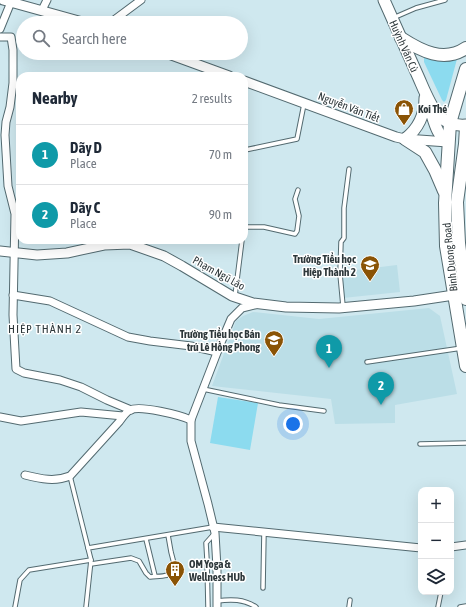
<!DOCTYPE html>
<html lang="en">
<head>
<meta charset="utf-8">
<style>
	:root { --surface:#fff; --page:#f6f6f7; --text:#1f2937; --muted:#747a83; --line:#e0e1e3; --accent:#2563eb }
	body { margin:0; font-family:"Asap Condensed",sans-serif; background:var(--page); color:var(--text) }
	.controls { position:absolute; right:12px; bottom:12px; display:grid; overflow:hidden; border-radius:8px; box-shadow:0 4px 16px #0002 }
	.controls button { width:36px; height:36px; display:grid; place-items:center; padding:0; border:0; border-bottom:1px solid var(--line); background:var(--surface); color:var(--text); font:20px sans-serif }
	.you { position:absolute; left:293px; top:424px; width:14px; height:14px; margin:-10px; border:3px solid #fff; border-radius:50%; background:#1a73e8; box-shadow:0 0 0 6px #1a73e833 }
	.badge { display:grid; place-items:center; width:26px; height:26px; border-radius:50%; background:var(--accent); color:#fff; font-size:13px; font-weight:700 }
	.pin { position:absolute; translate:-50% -33px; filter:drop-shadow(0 1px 2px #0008) }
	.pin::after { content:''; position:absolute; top:21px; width:14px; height:12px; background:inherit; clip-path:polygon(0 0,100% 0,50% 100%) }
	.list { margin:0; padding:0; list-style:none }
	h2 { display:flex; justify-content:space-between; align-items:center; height:52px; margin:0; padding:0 16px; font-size:17px }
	h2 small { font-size:13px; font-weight:400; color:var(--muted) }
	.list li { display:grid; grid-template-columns:26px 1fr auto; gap:12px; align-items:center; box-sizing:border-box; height:60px; padding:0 16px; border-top:1px solid var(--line) }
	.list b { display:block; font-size:15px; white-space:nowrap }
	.list p { margin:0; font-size:13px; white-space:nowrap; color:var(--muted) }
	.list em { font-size:13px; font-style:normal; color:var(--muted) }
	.icon { flex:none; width:22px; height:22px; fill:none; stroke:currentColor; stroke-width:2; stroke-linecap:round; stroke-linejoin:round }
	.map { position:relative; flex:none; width:466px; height:607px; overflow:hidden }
	.search { position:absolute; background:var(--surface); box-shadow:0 4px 16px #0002; left:16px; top:16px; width:232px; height:44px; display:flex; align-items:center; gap:10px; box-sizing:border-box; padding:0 14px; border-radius:22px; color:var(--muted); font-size:15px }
	.panel { position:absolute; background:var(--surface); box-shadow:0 4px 16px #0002; left:16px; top:72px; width:232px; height:172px; border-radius:12px }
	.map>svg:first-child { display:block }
</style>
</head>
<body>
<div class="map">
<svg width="466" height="607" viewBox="0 0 466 607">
	<rect width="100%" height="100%" fill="#cfe8ef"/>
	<g fill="#bbdee7">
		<path d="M397,265L400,292L343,298L340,272Z"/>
		<path d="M429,308L440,316L457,394L395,405V423L335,424L331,399L212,386L236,321L243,316L253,312L319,319Z"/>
	</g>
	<g fill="#8cdbef">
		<path d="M425,56L457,59L446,100L444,102L442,100L424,62V57Z"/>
		<path d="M218,397L258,403L250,450L210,443Z"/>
	</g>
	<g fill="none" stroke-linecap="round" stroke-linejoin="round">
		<defs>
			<g id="service">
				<path d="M393,18L416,8L445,0"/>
				<path d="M244,152L245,150L297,139L304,104"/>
				<path d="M244,227H264L295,234L297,231L299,216L295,199L298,190"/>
				<path d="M235,296L242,240"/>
				<path d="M343,306L340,274L341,242L344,238V208L349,169"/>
				<path d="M367,362L462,348"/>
				<path d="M203,389L279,405L324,411"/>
				<path d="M420,444L466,443"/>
				<path d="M70,476L88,548"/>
				<path d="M146,539L155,576"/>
				<path d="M91,564L131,558L139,561L146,573L150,577C159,576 169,577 176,571L171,552L168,535"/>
				<path d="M263,588L264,532"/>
				<path d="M217,601C231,599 244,599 256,607"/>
				<path d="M15,607L20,580L29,570L91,560"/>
				<path d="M86,607L91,560L88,548L213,527"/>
				<path d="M208,607L207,560L206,543L214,534"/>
				<path d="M349,607L350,600"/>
				<path d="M438,607L441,592"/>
				<path d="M460,607L466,606"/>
			</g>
			<g id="minor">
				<path d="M42,10L47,0"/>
				<path d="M110,23L141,0"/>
				<path d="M0,29L11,2"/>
				<path d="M0,37H11L13,50V83L10,107L6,122L5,135L8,186L15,214L13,315L16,369L24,373L60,380L81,387L107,400L131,410"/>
				<path d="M13,295L50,301L128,337L150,341L191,346L217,352"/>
				<path d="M0,417L21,421L81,412L123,416"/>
				<path d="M191,420V441L208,504L215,533L217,568V607"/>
				<path d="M25,475C41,479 55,482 70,476L119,422C122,418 125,413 130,410C140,405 180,415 191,420L220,345L231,319L242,308L259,304"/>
				<path d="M213,527L421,548"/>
				<path d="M451,547L466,545"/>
			</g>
			<g id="tertiary">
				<path d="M3,0L86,23"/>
				<path d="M166,53L229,76"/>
				<path d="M244,81L396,137L405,139L448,142"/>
				<path d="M0,251L37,255L67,253L104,245L130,244L164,256L182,266L232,296L253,303L286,307L339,308L414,301L454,295"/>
			</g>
			<g id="primary">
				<path d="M384,0C395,25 406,49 417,74C423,87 429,104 438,115C446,123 455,126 466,125"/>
				<path d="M430,109C434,120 437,137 448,142"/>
				<path d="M405,139C418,129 425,114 425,98"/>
			</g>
			<g id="trunk">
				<path d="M401,38C421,51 444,63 466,48"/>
				<path d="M466,69L450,123L445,203L446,246L466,366"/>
				<path d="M466,127L465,144L457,202L459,243L466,299"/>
				<path d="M405,139L425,152L435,170L444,191"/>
			</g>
		</defs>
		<use href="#service" stroke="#536a70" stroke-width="5.5"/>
		<use href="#minor" stroke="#536a70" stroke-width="9"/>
		<use href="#tertiary" stroke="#536a70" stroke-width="11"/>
		<use href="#primary" stroke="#536a70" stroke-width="13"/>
		<use href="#trunk" stroke="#536a70" stroke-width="14"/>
		<use href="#service" stroke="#fff" stroke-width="3.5"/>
		<use href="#minor" stroke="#fff" stroke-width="7"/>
		<use href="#tertiary" stroke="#fff" stroke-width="9"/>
		<use href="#primary" stroke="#fff" stroke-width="11"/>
		<use href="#trunk" stroke="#fff" stroke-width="12"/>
	</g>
	<defs>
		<symbol id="shop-pin" viewBox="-11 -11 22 30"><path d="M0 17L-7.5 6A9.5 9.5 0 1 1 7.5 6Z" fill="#8a5305" stroke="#fff"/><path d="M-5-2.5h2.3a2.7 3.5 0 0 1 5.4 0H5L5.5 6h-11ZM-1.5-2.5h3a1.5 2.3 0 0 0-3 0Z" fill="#fff"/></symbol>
		<symbol id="school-pin" viewBox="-11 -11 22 30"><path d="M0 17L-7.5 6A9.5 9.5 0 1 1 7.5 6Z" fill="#8a5305" stroke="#fff"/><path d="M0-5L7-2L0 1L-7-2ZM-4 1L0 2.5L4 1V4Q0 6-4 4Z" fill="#fff"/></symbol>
		<symbol id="building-pin" viewBox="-11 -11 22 30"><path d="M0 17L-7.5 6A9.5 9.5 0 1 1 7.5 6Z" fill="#8a5305" stroke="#fff"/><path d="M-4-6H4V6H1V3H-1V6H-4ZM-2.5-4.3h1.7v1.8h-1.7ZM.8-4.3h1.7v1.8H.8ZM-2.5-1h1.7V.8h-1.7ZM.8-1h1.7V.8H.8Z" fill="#fff"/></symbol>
	</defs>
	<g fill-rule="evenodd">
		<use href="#shop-pin" x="393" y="98" width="22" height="30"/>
		<use href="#school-pin" x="359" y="254" width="22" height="30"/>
		<use href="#school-pin" x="263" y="329" width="22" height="30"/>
		<use href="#building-pin" x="164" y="559" width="22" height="30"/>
	</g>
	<g text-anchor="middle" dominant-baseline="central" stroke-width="3" stroke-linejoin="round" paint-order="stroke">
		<g font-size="11" fill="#2d373a" stroke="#fff">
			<text transform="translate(404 46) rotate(66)">Huỳnh Văn Cù</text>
			<text transform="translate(349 107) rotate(21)">Nguyễn Văn Tiết</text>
			<text transform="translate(450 257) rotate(-96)">Binh Duong Road</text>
			<text transform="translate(219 273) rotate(29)">Phạm Ngũ Lão</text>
		</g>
		<g font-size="11" font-weight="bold" fill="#2d373a" stroke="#fff" text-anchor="start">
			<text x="418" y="109">Koi Thé</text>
			<text x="356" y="259" text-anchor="end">Trường Tiểu học<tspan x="356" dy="13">Hiệp Thành 2</tspan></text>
			<text x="260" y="334" text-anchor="end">Trường Tiểu học Bán<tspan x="260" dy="13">trú Lê Hồng Phong</tspan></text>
			<text x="189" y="564">OM Yoga &amp;<tspan x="189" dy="13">Wellness HUb</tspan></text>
		</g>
		<g font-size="12" letter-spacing="1" fill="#2d373a" stroke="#fff">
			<text x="45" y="329">HIỆP THÀNH 2</text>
		</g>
	</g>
</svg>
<div class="controls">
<button>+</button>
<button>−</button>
<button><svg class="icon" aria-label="layers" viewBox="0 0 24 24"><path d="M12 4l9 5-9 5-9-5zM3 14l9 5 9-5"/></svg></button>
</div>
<div class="you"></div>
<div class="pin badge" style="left:329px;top:368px;background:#0f9aa8">1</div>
<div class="pin badge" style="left:381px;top:405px;background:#0f9aa8">2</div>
<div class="search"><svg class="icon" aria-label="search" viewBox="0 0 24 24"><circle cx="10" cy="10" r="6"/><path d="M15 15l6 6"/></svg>Search here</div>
<section class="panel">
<h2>Nearby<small>2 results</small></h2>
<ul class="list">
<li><span class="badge" style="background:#0f9aa8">1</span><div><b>Dãy D</b><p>Place</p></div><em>70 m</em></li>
<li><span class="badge" style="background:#0f9aa8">2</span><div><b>Dãy C</b><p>Place</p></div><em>90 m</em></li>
</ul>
</section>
</div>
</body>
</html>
